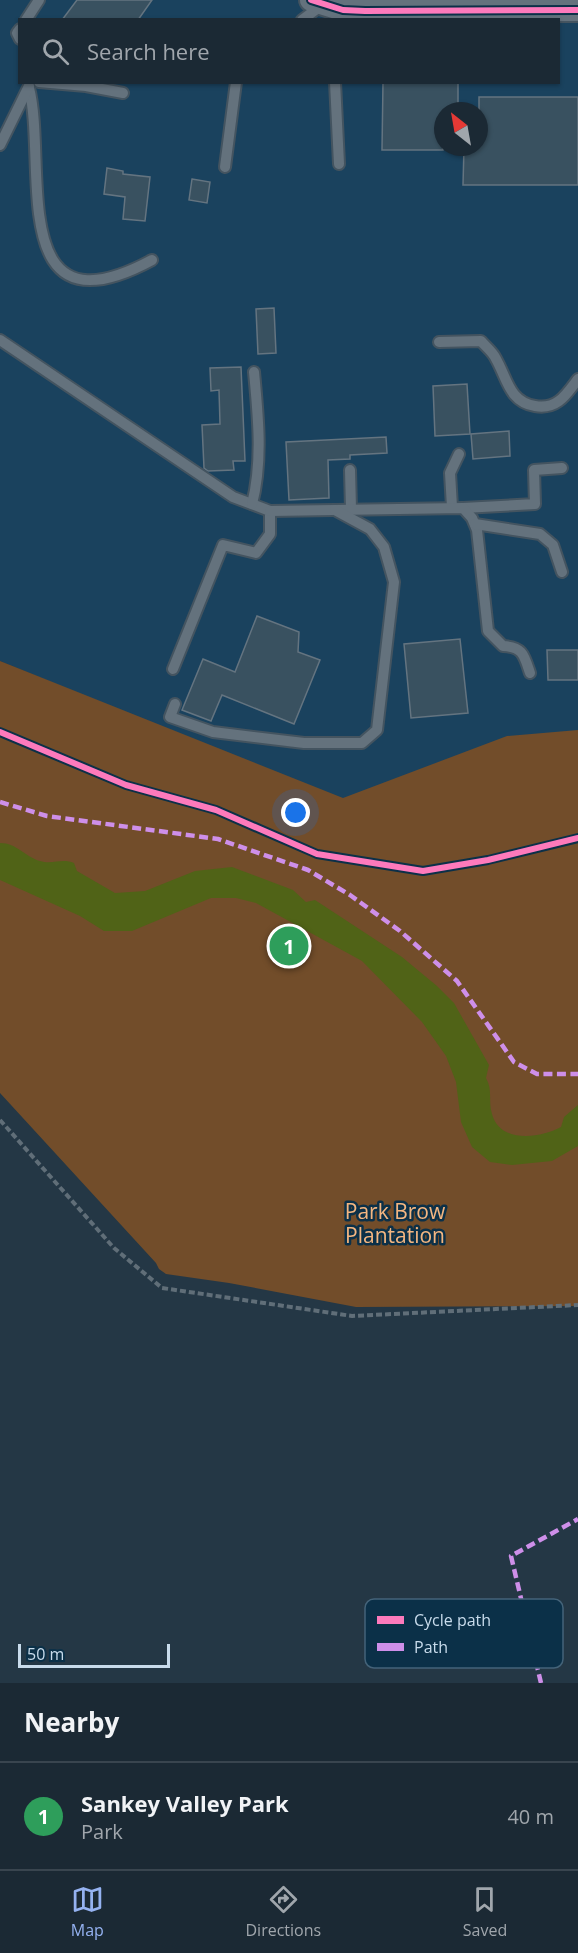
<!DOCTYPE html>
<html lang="en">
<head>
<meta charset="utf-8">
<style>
	:root { --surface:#1b2934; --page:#283540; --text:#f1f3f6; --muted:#a0a6ac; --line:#39454f; --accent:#95b2f1 }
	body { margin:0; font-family:"Open Sans",sans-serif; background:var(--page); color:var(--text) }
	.compass { position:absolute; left:434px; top:102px; width:54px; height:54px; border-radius:50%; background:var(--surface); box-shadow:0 2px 4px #0004; rotate:329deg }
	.scale { position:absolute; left:18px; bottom:15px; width:152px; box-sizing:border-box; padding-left:6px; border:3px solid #c8dbeb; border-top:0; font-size:16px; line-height:21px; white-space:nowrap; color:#c8dbeb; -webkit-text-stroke:4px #0b3048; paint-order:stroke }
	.you { position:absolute; left:296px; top:813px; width:21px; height:21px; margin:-15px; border:4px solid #fff; border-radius:50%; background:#1a73e8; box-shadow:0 0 0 9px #1a73e833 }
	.badge { display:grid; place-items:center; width:39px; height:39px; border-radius:50%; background:var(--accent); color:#fff; font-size:20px; font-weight:700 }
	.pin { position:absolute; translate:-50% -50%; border:3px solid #fff; box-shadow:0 2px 6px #0006 }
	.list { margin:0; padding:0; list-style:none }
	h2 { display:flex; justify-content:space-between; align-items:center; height:78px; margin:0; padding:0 24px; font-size:26px }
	h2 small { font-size:20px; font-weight:400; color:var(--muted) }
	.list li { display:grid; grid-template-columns:39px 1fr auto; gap:18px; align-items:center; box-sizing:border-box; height:108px; padding:0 24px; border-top:2px solid var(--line) }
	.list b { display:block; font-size:22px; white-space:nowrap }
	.list p { margin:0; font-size:20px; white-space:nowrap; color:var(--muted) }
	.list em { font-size:20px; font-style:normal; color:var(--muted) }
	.icon { flex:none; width:33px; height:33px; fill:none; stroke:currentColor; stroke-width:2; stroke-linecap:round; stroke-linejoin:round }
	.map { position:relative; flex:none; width:578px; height:1683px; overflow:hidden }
	.search { position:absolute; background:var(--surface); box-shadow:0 2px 4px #0004; left:18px; right:18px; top:18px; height:66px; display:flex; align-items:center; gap:15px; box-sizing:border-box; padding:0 21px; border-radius:0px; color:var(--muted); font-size:22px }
	.sheet { height:186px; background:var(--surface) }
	nav { display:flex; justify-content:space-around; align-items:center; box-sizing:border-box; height:84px; border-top:2px solid var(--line); background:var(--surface); font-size:16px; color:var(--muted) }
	nav a { display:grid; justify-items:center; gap:3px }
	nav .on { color:var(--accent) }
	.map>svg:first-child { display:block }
</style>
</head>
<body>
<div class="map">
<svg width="578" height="1683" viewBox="0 0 578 1683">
	<rect width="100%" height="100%" fill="#243745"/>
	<path fill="#1a425e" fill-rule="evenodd" d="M0,0H578V733L340,801L0,661ZM20,20H558V82H20ZM443,111H479V147H443Z"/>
	<path fill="#724d2a" d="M0,661L343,798L507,736L578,730V1306L356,1307L229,1283L166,1274L159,1269L156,1263L0,1093Z"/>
	<path fill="#506317" d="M0,843C17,843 25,857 40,861C52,865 62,858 74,863L77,871L115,893L145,891L195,871L232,867L293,890L306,902L315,900L402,957L437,986L454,1003L489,1065L486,1078C493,1090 488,1101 492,1114C500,1144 541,1138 561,1127L564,1117L578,1105V1146L552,1161L512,1165L490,1162L472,1147L461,1122L456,1082L446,1056L422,1022L362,961L256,903L236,898H211L132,931H104L80,916L0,880Z"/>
	<g fill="#395160" stroke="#647480" stroke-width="1.5">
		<path d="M77,0H152L138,20H62Z"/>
		<path d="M383,82H458V111H443V150H382Z"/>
		<path d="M479,97H578V185H463L464,147H479Z"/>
		<path d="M107,168L123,171V174L150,177L145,221L123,219L125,197L104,194Z"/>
		<path d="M192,179L210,182L207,203L189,200Z"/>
		<path d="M274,308L276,353L258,354L256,309Z"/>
		<path d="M241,367L245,461H233L234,470L208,471L204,468L202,425L220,424L219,390L211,391L210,368Z"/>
		<path d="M467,384L470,434L435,436L433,386Z"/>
		<path d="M509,431L510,456L473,459L471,434Z"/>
		<path d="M386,437L387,453L350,455V459L328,460L329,498L289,500L286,442Z"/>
		<path d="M257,616L299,632L298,652L320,660L294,724L222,695L211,721L182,710L203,659L235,672Z"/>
		<path d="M460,639L468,713L411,718L404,644Z"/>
		<path d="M547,650H578V680H548Z"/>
	</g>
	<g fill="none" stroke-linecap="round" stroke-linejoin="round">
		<defs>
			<g id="lane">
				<path d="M26,20L39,0"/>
				<path d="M302,20L322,5"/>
				<path d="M20,29L17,33L20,39"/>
				<path d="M39,82L86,86L123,93"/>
				<path d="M335,82L339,164"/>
				<path d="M29,88C48,162 4,340 152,260"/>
				<path d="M0,145L29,86"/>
				<path d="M225,167L236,82"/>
				<path d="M0,340L233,497L270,511V534L256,553L223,545L173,669"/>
				<path d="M439,342L481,341C486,347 493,352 496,359C507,378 509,402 535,406C557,410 566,395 578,379"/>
				<path d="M350,470L351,509"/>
				<path d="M252,504C263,461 258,415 254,372"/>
				<path d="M452,507L450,473L459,454"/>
				<path d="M463,508L535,504L534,470L562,468"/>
				<path d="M270,511L463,508L472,518L477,530L488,631L503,646C523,647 524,655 530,673"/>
				<path d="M475,524L540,534L553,545L562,572"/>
				<path d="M175,704L170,717L213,732L304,743H362L377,730L394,582L384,547L370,529L335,510"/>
			</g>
			<path id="street" d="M311,0L343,10L365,11L578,10"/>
		</defs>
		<use href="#lane" stroke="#445460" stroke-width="14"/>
		<use href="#street" stroke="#445460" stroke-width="26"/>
		<path stroke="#606e78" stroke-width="4" stroke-dasharray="6 3" stroke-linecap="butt" d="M0,1120L114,1248L162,1288L352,1316L578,1305"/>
		<use href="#lane" stroke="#64727d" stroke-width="10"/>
		<use href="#street" stroke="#64727d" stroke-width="22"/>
		<g stroke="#ce8fe9" stroke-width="4.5" stroke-dasharray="9 4.5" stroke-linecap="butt">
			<path d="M0,802L47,816L218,839L308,870L350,895L400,931L457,981L514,1062L537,1074H578"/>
			<path d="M541,1683L511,1556L578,1519"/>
		</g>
		<defs>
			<g id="cycleway">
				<path d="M311,0L343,10L365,11L578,10"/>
				<path d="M0,732L126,785L216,810L317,854L423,871L488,860L578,838"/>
			</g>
		</defs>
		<use href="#cycleway" stroke="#0b3048" stroke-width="10"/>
		<use href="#cycleway" stroke="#fd7abc" stroke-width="6"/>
	</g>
	<g text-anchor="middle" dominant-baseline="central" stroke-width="5" stroke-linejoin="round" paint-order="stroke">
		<g font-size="21" fill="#f3b681" stroke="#0b3048">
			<text x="395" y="1211">Park Brow<tspan x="395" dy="24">Plantation</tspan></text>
		</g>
	</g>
	<rect x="365" y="1599" width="198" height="69" rx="9" fill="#0b3048" stroke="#446379" stroke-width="1.5"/>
	<rect x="377" y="1616" width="27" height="8" fill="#fd7abc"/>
	<rect x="377" y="1643" width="27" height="8" fill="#ce8fe9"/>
	<g font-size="16" fill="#c8dbeb">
		<text x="414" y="1626">Cycle path</text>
		<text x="414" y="1653">Path</text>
	</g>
</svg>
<svg class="compass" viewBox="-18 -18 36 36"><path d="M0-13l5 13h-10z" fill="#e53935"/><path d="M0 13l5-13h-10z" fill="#a0a6ac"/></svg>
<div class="scale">50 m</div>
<div class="you"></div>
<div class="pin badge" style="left:289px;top:946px;background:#2e9e5b">1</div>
<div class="search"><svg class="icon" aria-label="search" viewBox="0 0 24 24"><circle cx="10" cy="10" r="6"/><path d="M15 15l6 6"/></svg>Search here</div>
</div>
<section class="sheet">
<h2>Nearby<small></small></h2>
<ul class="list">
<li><span class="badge" style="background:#2e9e5b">1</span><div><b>Sankey Valley Park</b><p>Park</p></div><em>40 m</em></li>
</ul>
</section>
<nav>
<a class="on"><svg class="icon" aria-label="map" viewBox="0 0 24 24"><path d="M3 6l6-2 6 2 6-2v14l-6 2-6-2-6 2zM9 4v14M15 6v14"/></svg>Map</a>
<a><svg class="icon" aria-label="directions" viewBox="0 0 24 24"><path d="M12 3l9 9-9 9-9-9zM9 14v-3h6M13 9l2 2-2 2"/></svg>Directions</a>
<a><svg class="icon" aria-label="saved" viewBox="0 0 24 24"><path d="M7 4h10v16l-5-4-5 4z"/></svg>Saved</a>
</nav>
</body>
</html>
